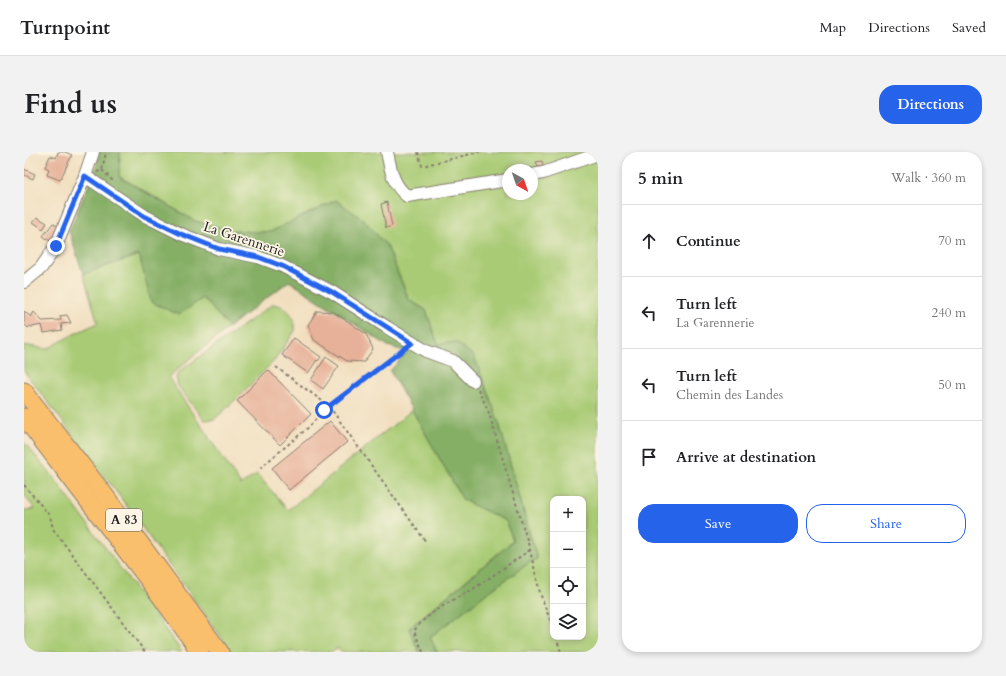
<!DOCTYPE html>
<html lang="en">
<head>
<meta charset="utf-8">
<style>
	:root { --surface:#fff; --page:#f2f2f2; --text:#202124; --muted:#757577; --line:#e0e0e0; --accent:#2563eb }
	body { margin:0; font-family:Cardo,serif; background:var(--page); color:var(--text) }
	.controls { position:absolute; right:12px; bottom:12px; display:grid; overflow:hidden; border-radius:8px; box-shadow:0 2px 6px #0003 }
	.controls button { width:36px; height:36px; display:grid; place-items:center; padding:0; border:0; border-bottom:1px solid var(--line); background:var(--surface); color:var(--text); font:20px sans-serif }
	.compass { position:absolute; left:478px; top:12px; width:36px; height:36px; border-radius:50%; background:var(--surface); box-shadow:0 2px 6px #0003; rotate:140deg }
	.stop { position:absolute; width:12px; height:12px; margin:-9px; border:3px solid #2563eb; border-radius:50%; background:#fff }
	.stop.end { background:#2563eb; border-color:#fff; box-shadow:0 1px 4px #0008 }
	.list { margin:0; padding:0; list-style:none }
	h2 { display:flex; justify-content:space-between; align-items:center; height:52px; margin:0; padding:0 16px; font-size:17px }
	h2 small { font-size:13px; font-weight:400; color:var(--muted) }
	.list li { display:grid; grid-template-columns:26px 1fr auto; gap:12px; align-items:center; box-sizing:border-box; height:72px; padding:0 16px; border-top:1px solid var(--line) }
	.list b { display:block; font-size:15px; white-space:nowrap }
	.list p { margin:0; font-size:13px; white-space:nowrap; color:var(--muted) }
	.list em { font-size:13px; font-style:normal; color:var(--muted) }
	.actions { display:flex; gap:8px; padding:12px 16px }
	.actions a { flex:1; padding:9px 0; border:1px solid var(--accent); border-radius:16px; text-align:center; font-size:14px; color:var(--accent) }
	.actions .main { background:var(--accent); color:#fff }
	.icon { flex:none; width:22px; height:22px; fill:none; stroke:currentColor; stroke-width:2; stroke-linecap:round; stroke-linejoin:round }
	.map { position:relative; flex:none; width:574px; height:500px; overflow:hidden; border-radius:16px }
	header { display:flex; align-items:center; gap:24px; box-sizing:border-box; height:56px; padding:0 20px; background:var(--surface); border-bottom:1px solid var(--line) }
	header strong { font-size:19px }
	nav { display:flex; gap:22px; margin-inline-start:auto; font-size:14px }
	.intro { display:flex; align-items:center; justify-content:space-between; box-sizing:border-box; height:96px; padding:0 24px }
	h1 { margin:0; font-size:28px }
	.button { padding:10px 18px; border-radius:16px; background:var(--accent); color:#fff; font-size:14px; font-weight:700 }
	main { display:flex; gap:24px; padding:0 24px }
	aside { flex:1; background:var(--surface); border-radius:16px; box-shadow:0 2px 6px #0003 }
	.map>svg:first-child { display:block }
</style>
</head>
<body>
<header>
<strong>Turnpoint</strong>
<nav><a>Map</a><a>Directions</a><a>Saved</a></nav>
</header>
<div class="intro"><h1>Find us</h1><a class="button">Directions</a></div>
<main>
<div class="map">
<svg width="574" height="500" viewBox="0 0 574 500">
	<rect width="100%" height="100%" fill="#fcf5e5"/>
	<filter id="ink" filterUnits="userSpaceOnUse"><feTurbulence type="fractalNoise" baseFrequency=".025" numOctaves="2"/><feDisplacementMap in="SourceGraphic" scale="8" xChannelSelector="R" yChannelSelector="G"/><feConvolveMatrix kernelMatrix="1 2 1 2 8 2 1 2 1" color-interpolation-filters="sRGB"/></filter>
	<filter id="wash" filterUnits="userSpaceOnUse"><feTurbulence type="fractalNoise" baseFrequency=".012" numOctaves="4" result="noise"/><feDisplacementMap in="SourceGraphic" scale="16" xChannelSelector="R" yChannelSelector="G"/><feGaussianBlur stdDeviation="0.9" result="paint"/><feColorMatrix in="noise" values="0 0 0 0 0 0 0 0 0 0 0 0 0 0 0 0 0 1.4 0 .05"/><feComposite in="paint" operator="in"/></filter>
	<g filter="url(#wash)">
		<rect width="100%" height="100%" fill="#f1debe"/>
		<g fill="#a9cb74" stroke="#627448" fill-rule="evenodd">
			<path d="M96,0H574V500H413L406,485L463,441L505,411L513,407L475,271L414,193L402,158L385,148L363,94L312,48L246,80L209,79L171,69L95,24ZM484,18H508V42H484ZM529,347H559V485H529Z"/>
			<path d="M115,103L179,146L205,175L144,225L217,333L233,322L264,358L388,258L439,348L483,369L489,389L385,476L395,500H318L314,496L307,500H208L97,346L0,219V193L23,197L50,182L74,171L59,122Z"/>
			<path d="M249,152C262,153 273,165 271,179L250,209L210,249L191,267L180,268L154,234L152,225L156,219Z"/>
			<path d="M0,290L30,326L158,500H0V358L11,357L0,343Z"/>
		</g>
		<path fill="#86af66" stroke="#516641" d="M75,0H96L95,25L171,69L209,79L246,80L312,48L340,68L363,94L385,148L402,158L414,192L432,190L450,204L469,254L475,271L513,407L505,411L463,441L406,485L413,500H395L385,477L489,389L482,369L439,348L366,219L383,200L364,194L265,129L205,175L179,146L155,163L127,150L115,103L59,122L45,79L72,16Z"/>
		<g id="blocks">
			<g fill="#e7b098">
				<path d="M34,0H41L48,3L36,28L23,23L25,17L21,15L26,4L32,6Z"/>
				<path d="M518,9L519,14L514,15L512,10Z"/>
				<path d="M0,17L11,22L9,27L0,23Z"/>
				<path d="M363,50L368,74L362,76L357,52Z"/>
				<path d="M13,65L23,71L19,77L9,70Z"/>
				<path d="M29,71L36,76L26,89L19,84Z"/>
				<path d="M0,159L7,165L10,160L18,169L37,168L36,164L43,163L47,171L37,172L38,178L20,181L18,173L8,175L6,174L4,176L0,172Z"/>
				<path d="M293,159L310,160L342,182L349,197L340,210L323,209L290,188L284,173Z"/>
				<path d="M270,186L297,205L294,209L293,208L284,221L258,203Z"/>
				<path d="M302,205L315,214L299,237L287,228Z"/>
				<path d="M244,218L287,262L256,293L213,249Z"/>
				<path d="M306,269L323,290L265,338L248,316Z"/>
			</g>
		</g>
	</g>
	<g filter="url(#ink)">
		<use href="#blocks" fill-opacity="0" stroke="#867d6d" stroke-width="1"/>
		<g fill="none" stroke-linecap="round" stroke-linejoin="round">
			<defs>
				<g id="minor">
					<path d="M363,0C367,18 368,32 383,44L484,28"/>
					<path d="M508,23L519,21L574,2"/>
					<path d="M61,24L121,64L157,82L195,97L234,105L258,114L308,140L364,176L402,199L429,209L449,229"/>
					<path d="M0,130L17,116L32,94L61,24L69,0"/>
				</g>
				<g id="highway">
					<path d="M0,239L80,342L196,500"/>
					<path d="M0,265L130,435L176,500"/>
				</g>
			</defs>
			<use href="#minor" stroke="#867d6d" stroke-width="14"/>
			<use href="#highway" stroke="#867d6d" stroke-width="19"/>
			<g stroke="#867d6d" stroke-width="2" stroke-dasharray="3 3" stroke-linecap="butt">
				<path d="M394,0L398,14L455,0"/>
				<path d="M78,18L90,30"/>
				<path d="M73,20L78,18L82,0"/>
				<path d="M252,215L305,254L402,390"/>
				<path d="M454,237L464,258L506,398L516,441L529,476"/>
				<path d="M236,316L285,275L300,258L379,197"/>
				<path d="M0,333L26,364L29,377L121,500"/>
				<path d="M532,485L537,500"/>
				<path d="M399,500L390,479C405,458 431,448 452,435C470,423 488,410 506,398"/>
			</g>
			<use href="#minor" stroke="#fff" stroke-width="12"/>
			<use href="#highway" stroke="#f9bf6d" stroke-width="17"/>
		</g>
	</g>
	<g fill="none" stroke-linecap="round" stroke-linejoin="round" filter="url(#ink)">
		<path stroke="#2563eb" stroke-width="5" d="M32,94L61,24L120,64L157,82L195,97L234,105L258,114L308,140L388,191L300,258"/>
	</g>
	<g text-anchor="middle" dominant-baseline="central" stroke-width="3.5" stroke-linejoin="round" paint-order="stroke">
		<rect fill="#fcf5e5" stroke="#5f5d58" stroke-width="1" x="82" y="357" width="36" height="22" rx="3"/>
		<g font-size="13" font-weight="bold" fill="#1c1c1c">
			<text x="100" y="368">A 83</text>
		</g>
		<g font-size="14" fill="#1c1c1c" stroke="#fcf5e5">
			<text transform="translate(220 87) rotate(18)">La Garennerie</text>
		</g>
	</g>
</svg>
<div class="controls">
<button>+</button>
<button>−</button>
<button><svg class="icon" aria-label="locate" viewBox="0 0 24 24"><circle cx="12" cy="12" r="6"/><path d="M12 2v4M12 18v4M2 12h4M18 12h4"/></svg></button>
<button><svg class="icon" aria-label="layers" viewBox="0 0 24 24"><path d="M12 4l9 5-9 5-9-5zM3 14l9 5 9-5"/></svg></button>
</div>
<svg class="compass" viewBox="-18 -18 36 36"><path d="M0-13l5 13h-10z" fill="#e53935"/><path d="M0 13l5-13h-10z" fill="#757577"/></svg>
<div class="stop" style="left:300px;top:258px"></div>
<div class="stop end" style="left:32px;top:94px"></div>
</div>
<aside>
<h2>5 min<small>Walk · 360 m</small></h2>
<ul class="list">
<li><svg class="icon" aria-label="ahead" viewBox="0 0 24 24"><path d="M12 20V5M6 11l6-6 6 6"/></svg><div><b>Continue</b></div><em>70 m</em></li>
<li><svg class="icon" aria-label="left" viewBox="0 0 24 24"><path d="M17 20v-9H6M10 6l-5 5 5 5"/></svg><div><b>Turn left</b><p>La Garennerie</p></div><em>240 m</em></li>
<li><svg class="icon" aria-label="left" viewBox="0 0 24 24"><path d="M17 20v-9H6M10 6l-5 5 5 5"/></svg><div><b>Turn left</b><p>Chemin des Landes</p></div><em>50 m</em></li>
<li><svg class="icon" aria-label="arrive" viewBox="0 0 24 24"><path d="M6 21V4h12l-3 4 3 4H6"/></svg><div><b>Arrive at destination</b></div></li>
</ul>
<div class="actions"><a class="main">Save</a><a>Share</a></div>
</aside>
</main>
</body>
</html>
